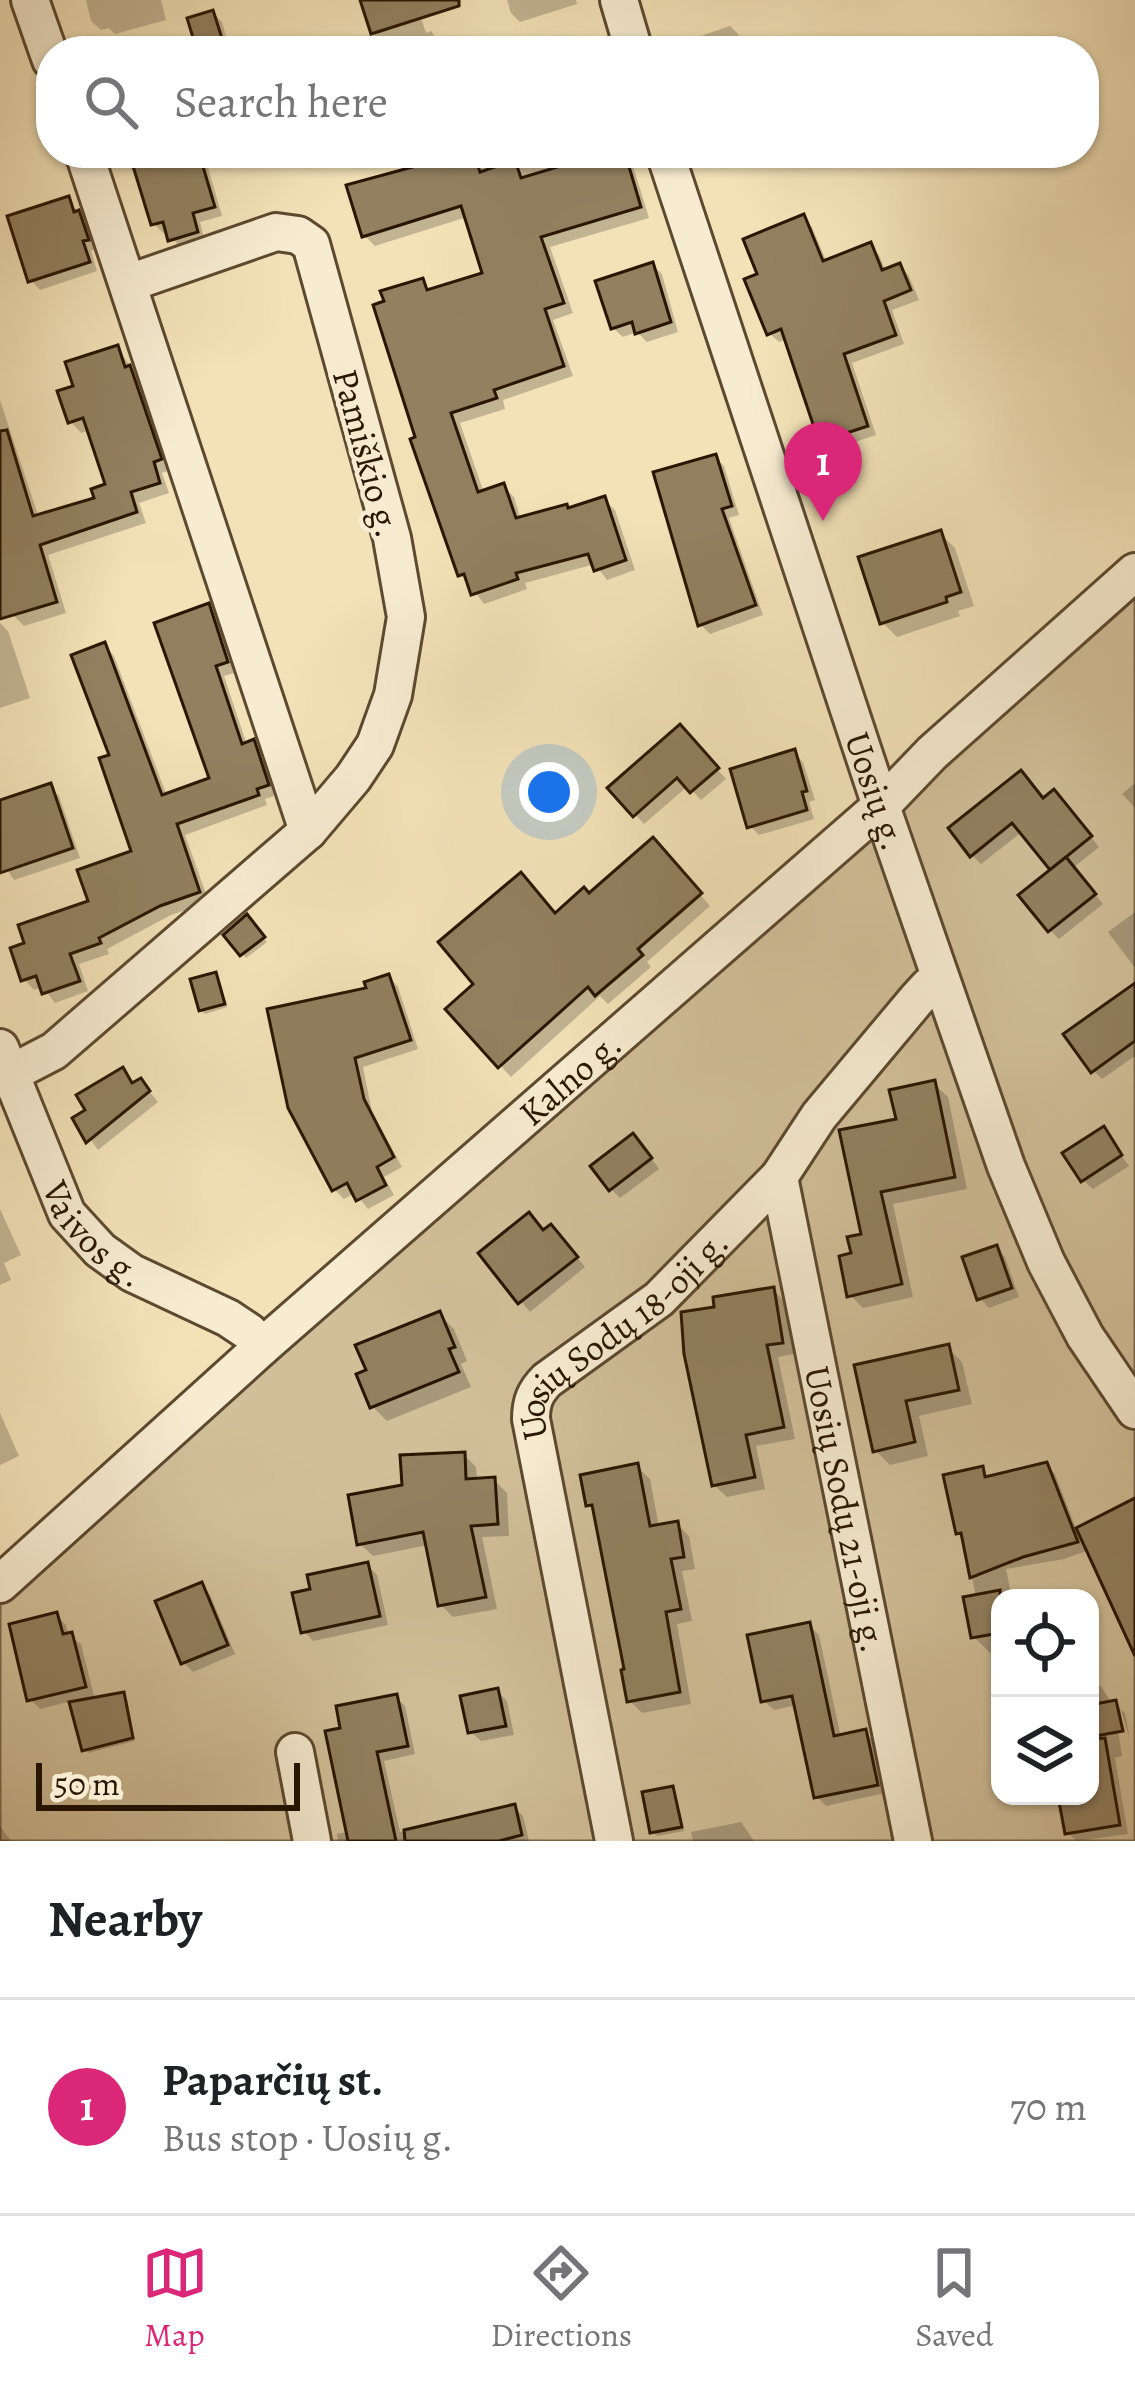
<!DOCTYPE html>
<html lang="en">
<head>
<meta charset="utf-8">
<style>
	:root { --surface:#fff; --page:#f2f2f2; --text:#202124; --muted:#757577; --line:#e0e0e0; --accent:#db2777 }
	body { margin:0; font-family:Alegreya,serif; background:var(--page); color:var(--text) }
	.controls { position:absolute; right:36px; bottom:36px; display:grid; overflow:hidden; border-radius:24px; box-shadow:0 3px 9px #0004 }
	.controls button { width:108px; height:108px; display:grid; place-items:center; padding:0; border:0; border-bottom:3px solid var(--line); background:var(--surface); color:var(--text); font:60px sans-serif }
	.scale { position:absolute; left:36px; bottom:30px; width:264px; box-sizing:border-box; padding-left:12px; border:6px solid #291601; border-top:0; font-size:33px; line-height:42px; white-space:nowrap; color:#291601; -webkit-text-stroke:9px #f7ecd1; paint-order:stroke }
	.you { position:absolute; left:549px; top:792px; width:42px; height:42px; margin:-30px; border:9px solid #fff; border-radius:50%; background:#1a73e8; box-shadow:0 0 0 18px #1a73e833 }
	.badge { display:grid; place-items:center; width:78px; height:78px; border-radius:50%; background:var(--accent); color:#fff; font-size:39px; font-weight:700 }
	.pin { position:absolute; translate:-50% -99px; filter:drop-shadow(0 3px 6px #0008) }
	.pin::after { content:''; position:absolute; top:63px; width:42px; height:36px; background:inherit; clip-path:polygon(0 0,100% 0,50% 100%) }
	.list { margin:0; padding:0; list-style:none }
	h2 { display:flex; justify-content:space-between; align-items:center; height:156px; margin:0; padding:0 48px; font-size:51px }
	h2 small { font-size:39px; font-weight:400; color:var(--muted) }
	.list li { display:grid; grid-template-columns:78px 1fr auto; gap:36px; align-items:center; box-sizing:border-box; height:216px; padding:0 48px; border-top:3px solid var(--line) }
	.list b { display:block; font-size:45px; white-space:nowrap }
	.list p { margin:0; font-size:39px; white-space:nowrap; color:var(--muted) }
	.list em { font-size:39px; font-style:normal; color:var(--muted) }
	.icon { flex:none; width:66px; height:66px; fill:none; stroke:currentColor; stroke-width:2; stroke-linecap:round; stroke-linejoin:round }
	.map { position:relative; flex:none; width:1135px; height:1841px; overflow:hidden }
	.search { position:absolute; background:var(--surface); box-shadow:0 3px 9px #0004; left:36px; right:36px; top:36px; height:132px; display:flex; align-items:center; gap:30px; box-sizing:border-box; padding:0 42px; border-radius:48px; color:var(--muted); font-size:45px }
	.sheet { height:372px; background:var(--surface) }
	nav { display:flex; justify-content:space-around; align-items:center; box-sizing:border-box; height:168px; border-top:3px solid var(--line); background:var(--surface); font-size:33px; color:var(--muted) }
	nav a { display:grid; justify-items:center; gap:6px }
	nav .on { color:var(--accent) }
	.map>svg:first-child { display:block }
</style>
</head>
<body>
<div class="map">
<svg width="1135" height="1841" viewBox="0 0 1135 1841">
	<rect width="100%" height="100%" fill="#f3e2b8"/>
	<filter id="stains"><feTurbulence type="fractalNoise" baseFrequency=".00167" numOctaves="4"/><feColorMatrix values="0 0 0 0 .2 0 0 0 0 .09 0 0 0 0 .02 0 0 0 .5 -.17"/></filter>
	<radialGradient id="worn" r=".72"><stop offset=".6" stop-color="#630" stop-opacity="0"/><stop offset="1" stop-color="#630" stop-opacity=".3"/></radialGradient>
	<path fill="#d1bf99" stroke="#7d6a4d" stroke-width="3" fill-rule="evenodd" d="M1135,582V1841H0V1589ZM1000,1598H1090V1796H1000Z"/>
	<g fill="#0003">
		<path d="M86,0H161L166,20L115,34L109,28L101,30L91,21Z"/>
		<path d="M375,0H415L426,33L431,31L445,51H380L364,3Z"/>
		<path d="M507,0H576L577,4L520,22L511,13Z"/>
		<path d="M213,13L222,22L230,51H200Z"/>
		<path d="M730,26L740,36L745,51H696L692,39Z"/>
		<path d="M122,153H217L205,157L222,216L200,222L205,241L180,248L168,231L163,233L154,224L138,170L133,171L124,162Z"/>
		<path d="M444,153H629L649,218L550,247L573,313L553,320L573,376L503,400L505,409L460,423L484,493L503,486L514,497L521,520L604,500L615,510L635,570L607,580L595,564L525,583L527,589L484,604L461,574L419,439L422,281L432,291L486,274L467,217L375,246L365,236L349,187L445,157Z"/>
		<path d="M68,200L88,223L96,249L91,251L97,271L40,290L31,280Z"/>
		<path d="M803,217L812,227L827,263L870,246L879,255L886,272L900,266L909,276L919,300L892,310L904,344L852,363L876,435L831,450L821,440L787,339L779,342L769,333L761,276Z"/>
		<path d="M652,265L662,274L678,332L647,342L637,332L623,337L613,328Z"/>
		<path d="M117,348L140,379L170,470L162,473L169,493L139,503L146,523L48,555L66,613L24,626L13,615L0,573V400L39,518L98,500L108,486L90,430L81,433L71,422L77,388Z"/>
		<path d="M715,457L724,466L739,515L729,518L763,615L710,634L701,625Z"/>
		<path d="M940,533L955,548L974,606L958,611L960,616L897,637L882,622Z"/>
		<path d="M208,606L218,616L237,672L224,676L247,745L253,743L263,753L277,795L265,799L267,805L185,835L209,902L171,915L107,949L109,954L79,964L88,991L55,1003L43,987L34,990L24,979L135,853L112,757L104,645L114,656L167,796L213,779Z"/>
		<path d="M0,623L8,631L30,698L0,708Z"/>
		<path d="M689,737L726,779L701,800L688,786L644,824L611,788Z"/>
		<path d="M794,753L803,762L815,800L809,802L814,819L759,835L750,826Z"/>
		<path d="M1030,783L1044,801L1063,802L1099,847L1073,868L1103,904L1059,939L1050,930L1054,871L1023,831L981,864L972,855Z"/>
		<path d="M1135,783V808L1122,794Z"/>
		<path d="M50,786L59,796L80,858L14,880L0,859V803Z"/>
		<path d="M663,852L710,906L647,962L651,967L608,1004L600,996L511,1077L449,1010L556,916Z"/>
		<path d="M1135,912V968L1108,932Z"/>
		<path d="M246,918L267,942L246,958L227,935Z"/>
		<path d="M215,975L227,1007L205,1014L201,1010Z"/>
		<path d="M389,977L398,987L418,1049L363,1067L372,1112L402,1167L384,1177L394,1195L368,1209L355,1193L344,1199L334,1189L291,1107L370,990Z"/>
		<path d="M1135,986V1056L1102,1079L1094,1071Z"/>
		<path d="M122,1071L134,1085L141,1081L158,1102L98,1150L76,1119L89,1111Z"/>
		<path d="M934,1084L948,1097L967,1189L893,1204L913,1297L863,1308L850,1295L854,1256L864,1237L899,1121Z"/>
		<path d="M1103,1130L1129,1166L1093,1189L1083,1180Z"/>
		<path d="M642,1146L659,1169L620,1198L611,1189Z"/>
		<path d="M0,1209L21,1255L4,1263L11,1280L0,1285Z"/>
		<path d="M544,1233L560,1237L585,1267L530,1312L482,1254Z"/>
		<path d="M996,1248L1005,1257L1019,1297L989,1308L980,1298Z"/>
		<path d="M773,1290L785,1302L794,1354L778,1357L795,1439L756,1446L765,1489L727,1497L714,1485L717,1309Z"/>
		<path d="M439,1314L454,1329L467,1361L461,1364L471,1387L387,1421L373,1407Z"/>
		<path d="M948,1348L962,1362L972,1404L919,1416L928,1456L890,1465L875,1450L857,1368Z"/>
		<path d="M0,1413L19,1456L0,1465Z"/>
		<path d="M464,1455L476,1467L477,1481L494,1480L507,1493L509,1536L482,1537L497,1609L453,1617L441,1605L428,1545L373,1556L360,1544L405,1487Z"/>
		<path d="M1046,1466L1055,1474L1077,1531L1135,1504V1643L1089,1550L1064,1559L1006,1569L1012,1598H1000V1655L993,1656L974,1637L976,1598L965,1539L959,1532L982,1470L991,1479Z"/>
		<path d="M637,1467L650,1479L659,1527L677,1524L689,1536L695,1569L682,1571L692,1621L677,1624L691,1704L642,1713L629,1700L628,1672L596,1512L589,1504Z"/>
		<path d="M367,1565L377,1575L388,1625L313,1641L304,1631L313,1592Z"/>
		<path d="M201,1585L210,1595L235,1654L193,1672L184,1663Z"/>
		<path d="M56,1615L66,1625L69,1636L81,1644L95,1700L123,1695L127,1699L135,1741L88,1753L71,1701L40,1709L30,1699Z"/>
		<path d="M809,1625L819,1635L841,1738L865,1733L875,1742L885,1793L826,1806L816,1796L797,1705L774,1710L764,1701Z"/>
		<path d="M1101,1686L1112,1704H1115L1125,1713L1130,1740L1121,1710H1115L1122,1756L1115,1758L1128,1834L1076,1841L1068,1832L1070,1796H1090V1688Z"/>
		<path d="M497,1691L507,1701L514,1735L481,1741L471,1732Z"/>
		<path d="M396,1697L405,1706L415,1754L384,1761L400,1832L514,1807L523,1816L529,1841H338L337,1834L349,1832L344,1730Z"/>
		<path d="M672,1789L684,1831L657,1836L653,1832Z"/>
		<path d="M741,1822L754,1841H693L691,1832Z"/>
		<path d="M0,1826L11,1841H0Z"/>
	</g>
	<g fill="#928060" stroke="#291601" stroke-width="3">
		<path d="M360,0H459V6L371,34Z"/>
		<path d="M213,10L226,51H197L187,18Z"/>
		<path d="M129,153H199L215,207L193,213L198,232L168,241L163,222L151,225Z"/>
		<path d="M464,153H474L480,172L515,160L521,178L604,153H625L641,207L541,237L564,303L545,309L564,366L494,390L497,398L451,413L478,492L504,483L516,518L567,504L568,508L605,496L626,560L594,571L588,554L516,573L518,579L471,595L464,574L458,576L410,439L415,437L373,305L384,301L380,291L423,278L427,290L482,273L461,206L362,237L346,185Z"/>
		<path d="M69,196L74,212L79,210L89,240L83,241L90,262L28,282L7,216Z"/>
		<path d="M804,214L823,261L871,242L882,270L900,263L911,290L884,301L896,335L844,354L868,426L819,442L781,329L767,335L744,279L757,274L743,239Z"/>
		<path d="M653,262L671,322L635,334L632,322L611,329L595,281Z"/>
		<path d="M118,345L125,367L130,365L162,459L154,462L160,483L131,492L137,512L40,545L57,602L0,619V431L7,430L33,516L94,498L91,489L105,484L83,418L68,423L57,391L73,386L65,362Z"/>
		<path d="M716,454L732,506L722,509L756,605L698,626L653,472Z"/>
		<path d="M941,530L961,592L946,597L947,602L880,624L858,557Z"/>
		<path d="M209,603L228,662L216,666L242,744L254,739L269,785L257,789L259,795L177,824L200,892L160,906L99,938L101,943L70,954L80,981L42,994L36,976L21,981L10,948L24,943L18,925L88,901L77,870L131,851L99,758L109,755L71,655L105,642L162,795L209,778L154,623Z"/>
		<path d="M680,724L719,768L690,793L677,778L633,817L607,788Z"/>
		<path d="M795,749L807,791L802,792L807,810L747,828L730,769Z"/>
		<path d="M1021,770L1043,798L1054,789L1092,836L1050,870L1012,823L970,857L948,828Z"/>
		<path d="M51,783L73,848L0,873V800Z"/>
		<path d="M653,837L702,893L638,949L643,955L595,996L588,987L498,1068L445,1009L473,984L438,942L521,872L555,913L584,887L589,893Z"/>
		<path d="M1066,857L1096,894L1048,932L1018,895Z"/>
		<path d="M247,914L265,937L240,956L223,935Z"/>
		<path d="M216,972L225,1004L199,1011L190,979Z"/>
		<path d="M389,974L411,1040L355,1058L364,1099L394,1157L377,1167L386,1185L356,1201L347,1183L332,1191L288,1108L267,1009L366,988L364,982Z"/>
		<path d="M1135,983V1041L1091,1073L1063,1034Z"/>
		<path d="M123,1067L132,1083L141,1078L150,1091L86,1143L72,1118L85,1110L76,1095Z"/>
		<path d="M935,1080L955,1177L881,1192L902,1284L847,1297L839,1256L851,1253L847,1237L861,1234L839,1130L896,1119L889,1090Z"/>
		<path d="M1104,1126L1122,1155L1081,1182L1062,1153Z"/>
		<path d="M633,1133L652,1158L609,1191L590,1166Z"/>
		<path d="M529,1212L543,1230L551,1224L578,1257L518,1304L478,1253Z"/>
		<path d="M997,1245L1012,1288L977,1300L962,1257Z"/>
		<path d="M774,1287L783,1343L767,1345L784,1427L746,1435L755,1477L712,1486L684,1354L681,1312L714,1307L713,1297Z"/>
		<path d="M440,1311L455,1347L449,1349L459,1372L370,1408L356,1374L366,1370L355,1345Z"/>
		<path d="M949,1344L959,1390L906,1401L915,1442L873,1452L854,1365Z"/>
		<path d="M465,1452L466,1479L495,1477L498,1524L471,1526L486,1597L438,1606L423,1532L357,1545L348,1495L402,1485L400,1455Z"/>
		<path d="M1047,1462L1078,1542L1023,1557L970,1578L961,1533L956,1534L943,1475L983,1466L985,1477Z"/>
		<path d="M638,1463L650,1526L678,1521L684,1557L671,1559L681,1609L666,1612L680,1692L627,1702L621,1670L624,1669L592,1505L586,1506L580,1475Z"/>
		<path d="M1135,1498V1656L1076,1528Z"/>
		<path d="M368,1562L380,1616L301,1633L292,1593L310,1589L307,1575Z"/>
		<path d="M202,1582L228,1645L181,1664L155,1601Z"/>
		<path d="M1000,1590V1633L971,1638L963,1597Z"/>
		<path d="M57,1612L63,1634L72,1632L86,1687L27,1701L9,1624Z"/>
		<path d="M810,1622L834,1736L866,1729L878,1785L814,1798L792,1696L761,1702L747,1635Z"/>
		<path d="M498,1688L506,1726L468,1733L460,1696Z"/>
		<path d="M124,1692L133,1738L82,1751L69,1702Z"/>
		<path d="M397,1694L408,1746L377,1752L396,1841H348L325,1731L340,1728L336,1706Z"/>
		<path d="M1116,1700L1123,1731L1090,1737V1705Z"/>
		<path d="M1105,1738L1120,1825L1065,1834L1058,1796H1090V1739Z"/>
		<path d="M673,1786L682,1827L650,1833L642,1792Z"/>
		<path d="M515,1804L522,1835L499,1841H405L404,1830Z"/>
	</g>
	<g fill="none" stroke-linecap="round" stroke-linejoin="round">
		<defs>
			<g id="minor">
				<path d="M30,0L51,60"/>
				<path d="M619,0L634,51"/>
				<path d="M84,153L308,831"/>
				<path id="s1" d="M665,153L881,806L1006,1166L1046,1262L1085,1336L1135,1410"/>
				<path id="s2" d="M0,1048L67,1214L100,1250L132,1273L228,1318L249,1332L262,1347"/>
				<path d="M0,1079L54,1051L308,831L353,778L375,745L393,695L406,617L392,538L311,244L298,235L276,232L129,283"/>
				<path id="s3" d="M779,1177L913,1841"/>
				<path id="s4" d="M0,1584L262,1347L881,806L932,753L1135,572"/>
				<path d="M295,1752L312,1841"/>
				<path id="s5" d="M614,1841L531,1419C531,1402 535,1392 547,1380L659,1299L779,1177L819,1116L917,999L929,986L940,982"/>
			</g>
		</defs>
		<use href="#minor" stroke="#5c492f" stroke-width="42"/>
		<use href="#minor" stroke="#f7ecd1" stroke-width="36"/>
	</g>
	<g text-anchor="middle" dominant-baseline="central" stroke-width="9" stroke-linejoin="round" paint-order="stroke">
		<g font-size="36" fill="#291601" stroke="#f7ecd1">
			<text transform="translate(367 453) rotate(75)">Pamiškio g.</text>
			<text stroke="none"><textPath href="#s1" startOffset="672">Uosių g.</textPath></text>
			<text stroke="none"><textPath href="#s4" startOffset="762">Kalno g.</textPath></text>
			<text stroke="none"><textPath href="#s2" startOffset="210">Vaivos g.</textPath></text>
			<text stroke="none"><textPath href="#s5" startOffset="555">Uosių Sodų 18-oji g.</textPath></text>
			<text stroke="none"><textPath href="#s3" startOffset="339">Uosių Sodų 21-oji g.</textPath></text>
		</g>
	</g>
	<rect width="100%" height="100%" filter="url(#stains)"/>
	<rect width="100%" height="100%" fill="url(#worn)"/>
</svg>
<div class="controls">
<button><svg class="icon" aria-label="locate" viewBox="0 0 24 24"><circle cx="12" cy="12" r="6"/><path d="M12 2v4M12 18v4M2 12h4M18 12h4"/></svg></button>
<button><svg class="icon" aria-label="layers" viewBox="0 0 24 24"><path d="M12 4l9 5-9 5-9-5zM3 14l9 5 9-5"/></svg></button>
</div>
<div class="scale">50 m</div>
<div class="you"></div>
<div class="pin badge" style="left:823px;top:521px">1</div>
<div class="search"><svg class="icon" aria-label="search" viewBox="0 0 24 24"><circle cx="10" cy="10" r="6"/><path d="M15 15l6 6"/></svg>Search here</div>
</div>
<section class="sheet">
<h2>Nearby<small></small></h2>
<ul class="list">
<li><span class="badge">1</span><div><b>Paparčių st.</b><p>Bus stop · Uosių g.</p></div><em>70 m</em></li>
</ul>
</section>
<nav>
<a class="on"><svg class="icon" aria-label="map" viewBox="0 0 24 24"><path d="M3 6l6-2 6 2 6-2v14l-6 2-6-2-6 2zM9 4v14M15 6v14"/></svg>Map</a>
<a><svg class="icon" aria-label="directions" viewBox="0 0 24 24"><path d="M12 3l9 9-9 9-9-9zM9 14v-3h6M13 9l2 2-2 2"/></svg>Directions</a>
<a><svg class="icon" aria-label="saved" viewBox="0 0 24 24"><path d="M7 4h10v16l-5-4-5 4z"/></svg>Saved</a>
</nav>
</body>
</html>
